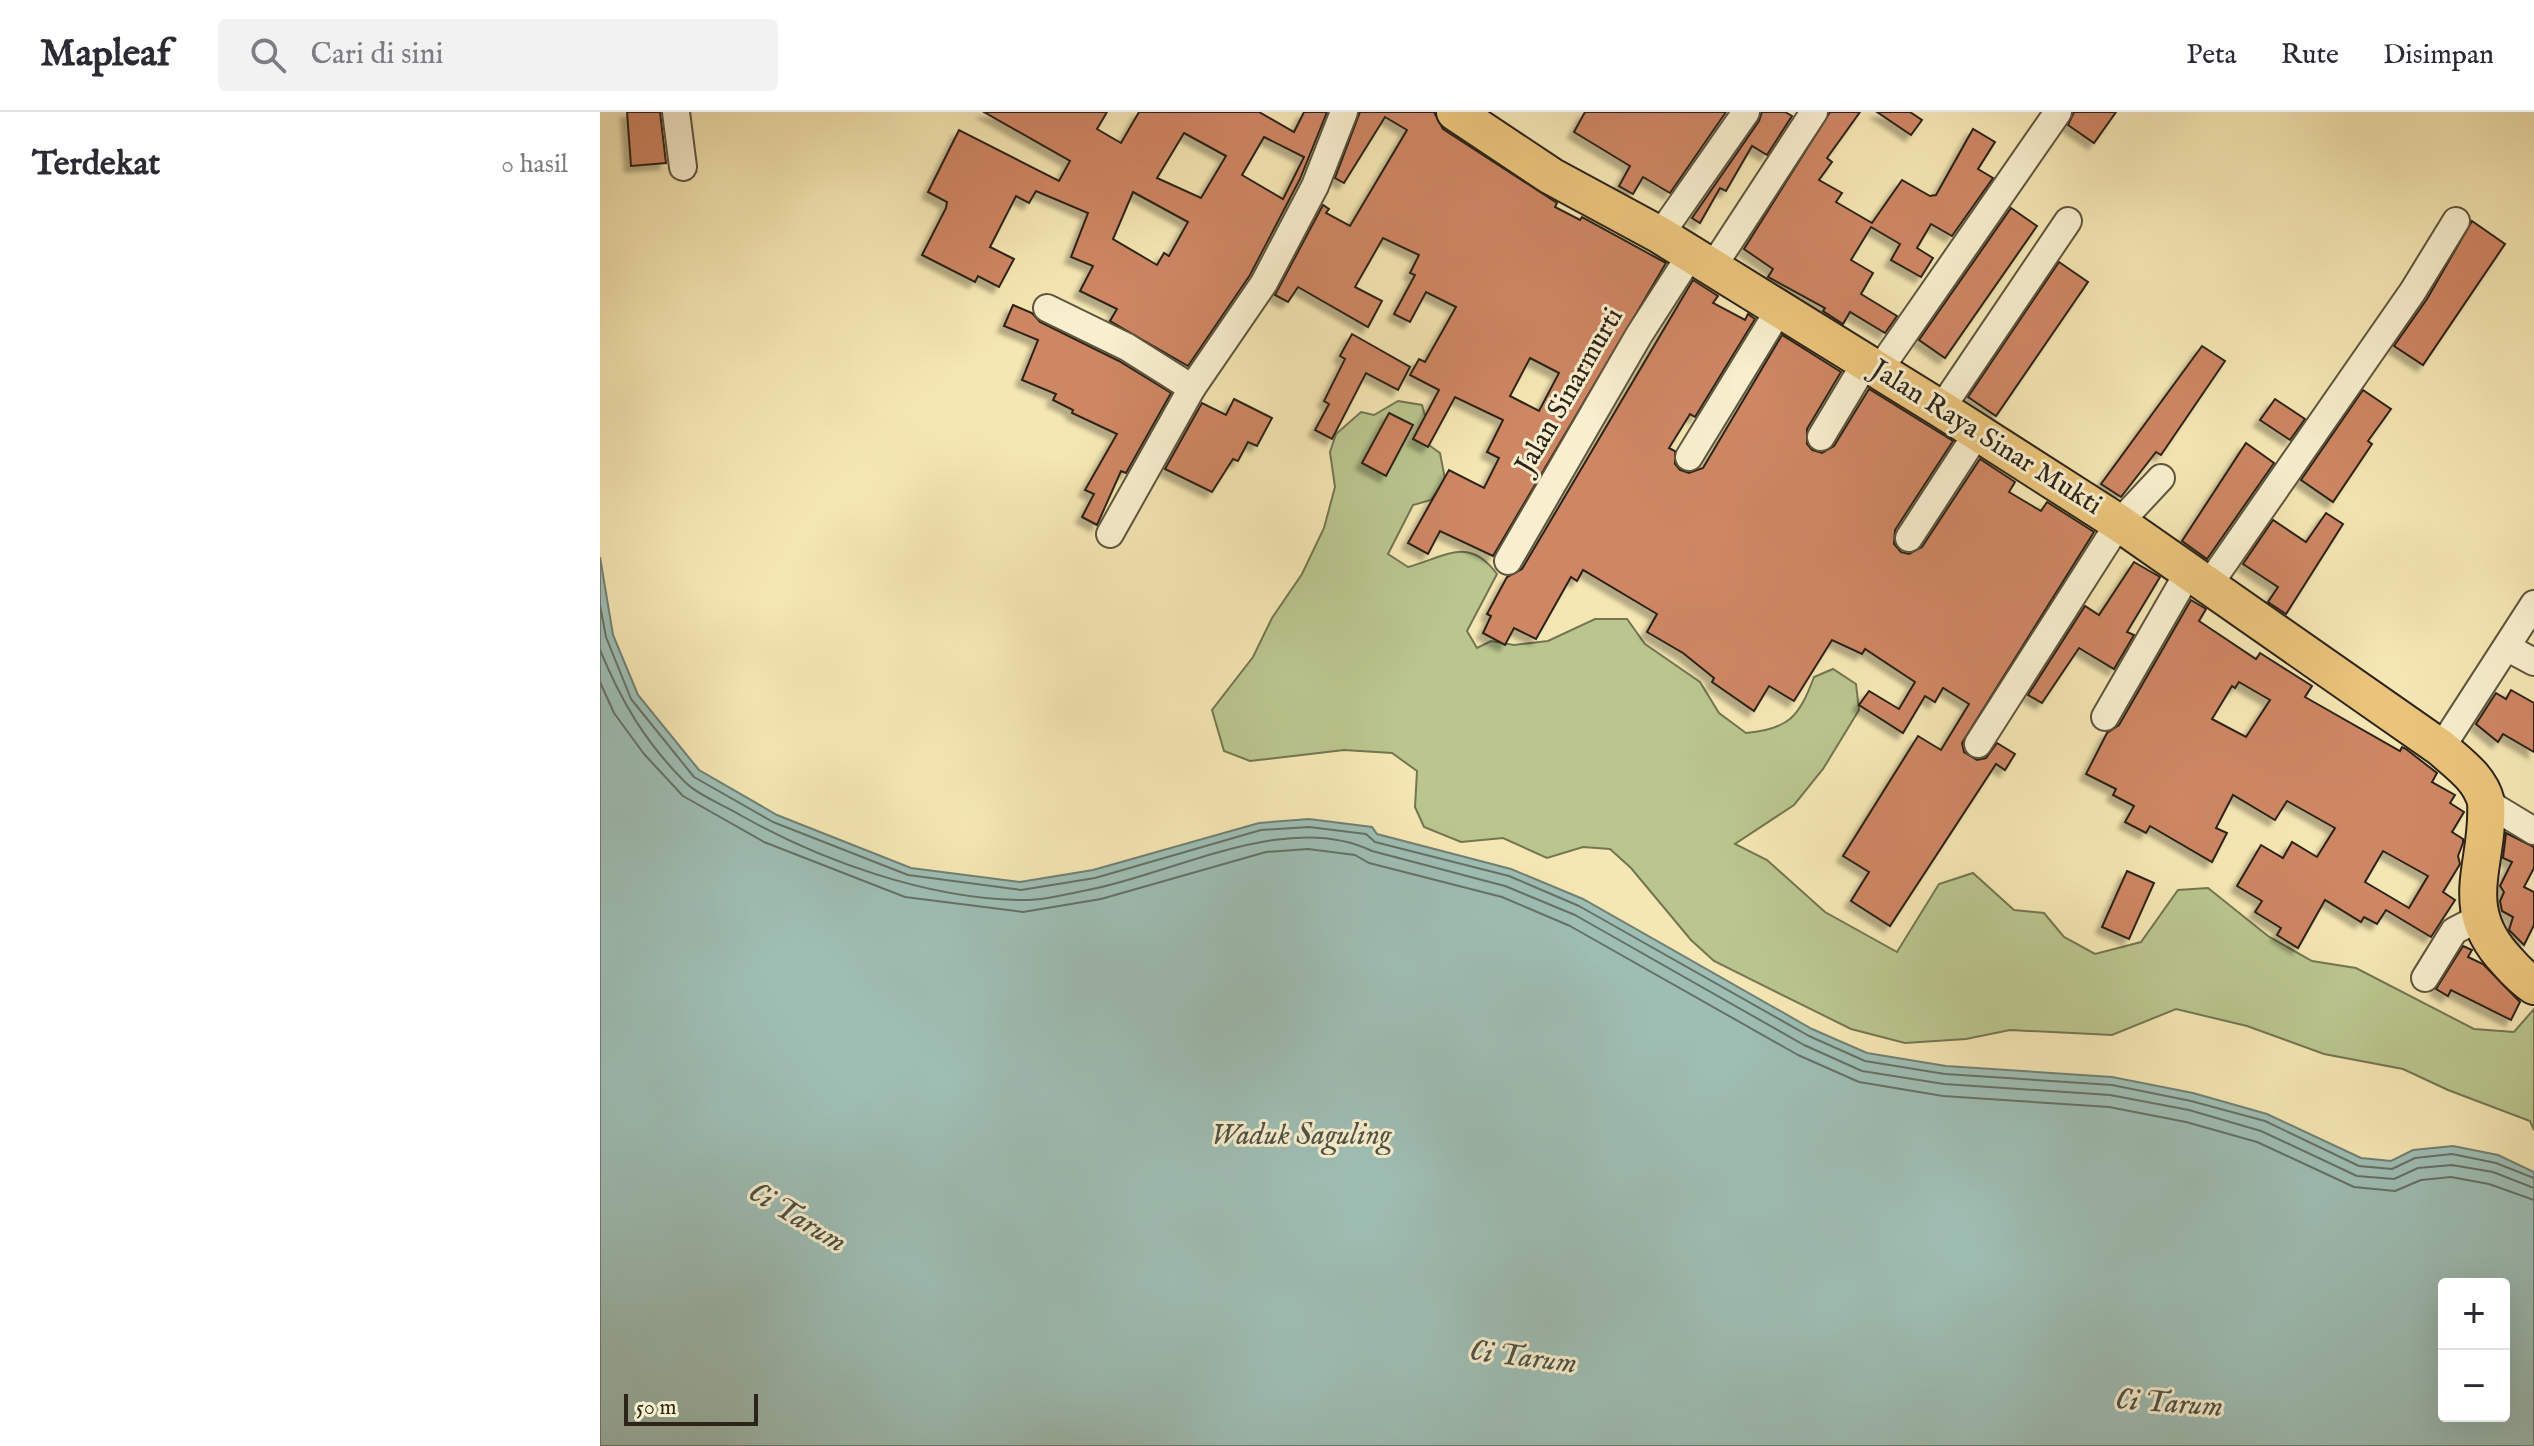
<!DOCTYPE html>
<html lang="id">
<head>
<meta charset="utf-8">
<style>
	:root { --surface:#fff; --page:#f2f2f3; --text:#2b2b33; --muted:#7c7c81; --line:#e1e1e2 }
	body { margin:0; font-family:"IM FELL English",serif; background:var(--page); color:var(--text) }
	.controls { position:absolute; right:24px; bottom:24px; display:grid; overflow:hidden; border-radius:8px; box-shadow:0 8px 32px #0002 }
	.controls button { width:72px; height:72px; display:grid; place-items:center; padding:0; border:0; border-bottom:2px solid var(--line); background:var(--surface); color:var(--text); font:40px sans-serif }
	.scale { position:absolute; left:24px; bottom:20px; width:134px; box-sizing:border-box; padding-left:8px; border:4px solid #2c2418; border-top:0; font-size:22px; line-height:28px; white-space:nowrap; color:#2c2418; -webkit-text-stroke:6px #f8efce; paint-order:stroke }
	.list { margin:0; padding:0; list-style:none }
	h2 { display:flex; justify-content:space-between; align-items:center; height:104px; margin:0; padding:0 32px; font-size:34px }
	h2 small { font-size:26px; font-weight:400; color:var(--muted) }
	.icon { flex:none; width:44px; height:44px; fill:none; stroke:currentColor; stroke-width:2; stroke-linecap:round; stroke-linejoin:round }
	.map { position:relative; flex:none; width:1934px; height:1334px; overflow:hidden }
	header { display:flex; align-items:center; gap:48px; box-sizing:border-box; height:112px; padding:0 40px; background:var(--surface); border-bottom:2px solid var(--line) }
	header strong { font-size:38px }
	nav { display:flex; gap:44px; margin-inline-start:auto; font-size:28px }
	.search { width:560px; height:72px; background:var(--page); display:flex; align-items:center; gap:20px; box-sizing:border-box; padding:0 28px; border-radius:8px; color:var(--muted); font-size:30px }
	main { display:flex }
	aside { flex:1; background:var(--surface) }
	.map>svg:first-child { display:block }
</style>
</head>
<body>
<header>
<strong>Mapleaf</strong>
<div class="search"><svg class="icon" aria-label="search" viewBox="0 0 24 24"><circle cx="10" cy="10" r="6"/><path d="M15 15l6 6"/></svg>Cari di sini</div>
<nav><a>Peta</a><a>Rute</a><a>Disimpan</a></nav>
</header>
<main>
<aside>
<h2>Terdekat<small>0 hasil</small></h2>
<ul class="list">
</ul>
</aside>
<div class="map">
<svg width="1934" height="1334" viewBox="0 0 1934 1334">
	<defs>
		<filter id="shadow"><feDropShadow dx="-6" dy="6" stdDeviation="2" flood-color="#0004"/></filter>
	</defs>
	<rect width="100%" height="100%" fill="#f5e7b3"/>
	<filter id="stains"><feTurbulence type="fractalNoise" baseFrequency=".0025" numOctaves="4"/><feColorMatrix values="0 0 0 0 .2 0 0 0 0 .09 0 0 0 0 .02 0 0 0 .5 -.17"/></filter>
	<radialGradient id="worn" r=".72"><stop offset=".6" stop-color="#630" stop-opacity="0"/><stop offset="1" stop-color="#630" stop-opacity=".3"/></radialGradient>
	<path fill="#bac68e" stroke="#737553" stroke-width="2" d="M798,289L822,293L827,311L819,326L840,341L845,367L831,388L813,393L788,442L808,455C847,444 869,424 897,462L867,519L877,536L891,529L914,533L948,529L995,507H1027L1045,532L1100,570L1119,601L1146,621C1189,617 1199,605 1214,565L1233,557L1256,572L1259,598L1223,657L1194,693L1135,732L1167,748L1225,800L1297,840L1339,772L1373,761L1414,798L1444,801L1464,825L1495,842L1541,830L1578,778L1608,776L1668,824L1712,849L1756,856L1874,917L1914,920L1934,897V1018L1930,1009L1848,978L1803,957L1724,942L1647,914L1576,897L1512,923L1410,918L1366,927L1305,931L1251,917L1114,849L1091,828L1031,756L1010,737L983,735L947,746L903,726L861,730L824,715L815,695L817,659L792,641L744,638L650,649L624,639L612,598L653,545L672,506L702,462L724,416L735,375L730,340L736,322L761,300L774,303Z"/>
	<path fill="#9ebeb4" stroke="#708076" stroke-width="2" fill-rule="evenodd" d="M0,445L13,523L38,583L99,658L177,703L311,756L420,770L493,758L659,711L709,707L772,715L777,722L911,757L983,787L1212,917L1267,941L1346,954L1512,965L1593,981L1667,1002L1761,1046L1791,1049L1813,1038L1853,1034L1898,1043L1934,1060V1334H0ZM1844,1172H1904V1304H1844Z"/>
	<g fill="none" stroke-linecap="round" stroke-linejoin="round">
		<g stroke="#657166" stroke-width="2">
			<path d="M0,493L6,525L31,587L94,665L173,710L308,763L421,778L495,766L661,718L709,715L766,722L775,730L909,764L979,794L1209,924L1265,949L1345,962L1512,973L1591,989L1665,1009L1759,1054L1792,1057L1815,1046L1852,1042L1896,1051L1934,1066"/>
			<path d="M0,538C21,589 45,630 85,670C99,684 124,693 142,704C222,749 326,786 418,788C443,789 473,781 497,776C580,758 691,699 772,739L905,774L975,803L1204,933L1262,959L1344,972L1510,983L1589,998L1661,1019L1757,1064L1794,1067L1818,1056L1852,1053L1893,1060L1934,1076"/>
			<path d="M0,570L14,601L44,642L83,684L164,730L305,785L423,800L501,787L666,740L708,737L755,743L769,751L902,785L970,814L1198,943L1259,970L1343,984L1509,995L1586,1010L1657,1030L1754,1075L1795,1079L1821,1068L1851,1065L1889,1072L1934,1088"/>
		</g>
	</g>
	<g fill="#ce8664" stroke="#2c2418" stroke-width="2" fill-rule="evenodd" filter="url(#shadow)">
		<path d="M27,0H60L66,51L31,54Z"/>
		<path d="M384,0H507L497,17L521,31L539,0H659L694,20L704,0H727L700,67L650,163L588,254L510,209L517,197L480,179L493,154L471,145L488,101L436,79L429,91L416,84L390,135L414,147L399,175L378,164L375,170L322,143L346,96L347,90L328,80L359,18L459,69L470,49ZM584,21L626,44L601,86L557,66ZM664,25L704,45L683,87L642,63ZM533,80L588,110L569,144L564,141L557,153L513,127Z"/>
		<path d="M760,0H834L843,17L957,91L955,95L980,108L982,105L1066,151L893,444L840,419L828,442L808,431L849,358L884,376L899,346L887,340L903,308L855,285L828,335L813,327L839,278L810,263L819,247L825,250L856,195L826,180L810,210L794,202L815,163L810,161L819,143L783,126L755,175L782,189L768,215L698,175L688,190L675,183L723,93L729,97L726,101L750,114L807,18L785,5L744,71L735,66ZM930,246L959,261L939,299L910,284Z"/>
		<path d="M985,0H1126L1070,81L1043,65L1033,82L1019,74L1030,54L974,20Z"/>
		<path d="M1162,0H1185L1192,4L1167,43L1152,34L1126,79L1120,76L1100,111L1092,106L1159,9Z"/>
		<path d="M1230,0H1260L1227,46L1232,50L1219,68L1242,81L1236,90L1272,111L1302,68L1330,84L1336,83L1373,17L1395,30L1378,57L1393,66L1352,124L1331,112L1317,136L1333,146L1321,165L1291,148L1300,132L1271,115L1251,148L1273,161L1261,182L1297,204L1285,221L1250,200L1243,212L1223,199L1225,196L1168,165L1173,157L1144,137Z"/>
		<path d="M1277,0H1310L1322,8L1311,23Z"/>
		<path d="M1474,0H1516L1494,31L1468,13Z"/>
		<path d="M1411,96L1437,114L1345,246L1319,228Z"/>
		<path d="M1872,109L1905,132L1823,253L1794,234L1827,187Z"/>
		<path d="M1459,150L1488,170L1396,304L1368,285Z"/>
		<path d="M1093,168L1118,184L1113,191L1145,208L1148,202L1155,207L1095,305L1090,302L1069,336L1075,339V352L1080,358L1089,361L1103,356L1182,223L1241,260L1207,317V332L1212,338L1222,341L1234,334L1269,277L1353,329L1295,418L1294,432L1301,440L1309,442L1322,435L1380,347L1415,370L1409,380L1441,399L1447,390L1494,420L1362,631L1364,640L1377,648L1386,646L1397,631L1415,642L1405,658L1396,652L1290,814L1251,789L1269,760L1243,744L1318,624L1341,638L1369,592L1343,576L1335,590L1325,584L1303,621L1259,593L1269,579L1299,597L1315,570L1265,537L1262,542L1232,528L1194,589L1169,574L1154,599L1112,570L1114,566L1083,541L1047,520L1057,502L983,458L977,469L971,465L936,527L914,516L905,533L883,521L891,504L887,502L907,465L922,457Z"/>
		<path d="M413,193L432,201L440,210L519,249L571,281L526,361L521,359L497,413L482,405L494,382L485,378L517,322L472,301L473,298L453,288L456,282L422,268L438,228L404,214Z"/>
		<path d="M752,222L810,255L798,278L766,261L732,327L715,318L729,292L724,289L745,247L740,244Z"/>
		<path d="M1602,234L1625,249L1561,343L1556,340L1521,385L1501,372Z"/>
		<path d="M1763,278L1791,297L1768,329L1772,332L1733,390L1701,368Z"/>
		<path d="M634,287L672,306L657,334L648,330L638,349L633,347L612,380L565,357L602,291L626,303Z"/>
		<path d="M1675,287L1705,307L1690,328L1660,308Z"/>
		<path d="M789,301L813,313L786,364L762,351Z"/>
		<path d="M1646,331L1674,351L1607,447L1582,429Z"/>
		<path d="M1726,401L1743,412L1686,502L1668,490L1678,475L1643,452L1673,408L1706,430Z"/>
		<path d="M1534,450L1560,465L1527,520L1534,523L1514,557L1479,536L1442,591L1428,583L1485,494L1499,503Z"/>
		<path d="M1591,488L1606,497L1599,509L1656,547L1660,541L1712,574L1705,585L1800,639L1802,635L1806,637L1837,661L1832,670L1855,683L1850,691L1864,700L1852,720L1863,727V731L1858,744L1860,752L1843,780L1855,788L1831,825L1786,798L1777,812L1764,805L1761,810L1725,788L1698,836L1677,823L1681,816L1655,800L1662,789L1637,774L1661,733L1683,746L1692,730L1717,745L1735,716L1687,689L1675,708L1633,683L1616,716L1627,721L1612,750L1550,714L1546,721L1525,710L1534,694L1513,683L1516,677L1486,662L1507,621L1519,613ZM1639,570L1670,588L1646,625L1612,607L1632,574L1635,576ZM1783,739L1828,764L1809,796L1765,770Z"/>
		<path d="M1911,578L1934,591V640L1903,622L1898,630L1876,612L1896,581L1906,587Z"/>
		<path d="M1906,721L1934,735V756L1924,775L1934,780V813L1924,833L1909,818L1913,805L1902,799L1900,789L1904,780L1900,774L1912,750L1903,746Z"/>
		<path d="M1527,759L1554,771L1529,827L1502,815Z"/>
		<path d="M1863,834L1872,838L1868,845L1883,852L1920,890L1911,908L1851,878L1848,884L1836,877Z"/>
	</g>
	<g fill="none" stroke-linecap="round" stroke-linejoin="round">
		<defs>
			<g id="minor">
				<path d="M76,0L83,55"/>
				<path d="M1060,123L1146,0"/>
				<path d="M1112,156L1214,0"/>
				<path d="M447,196L527,235L592,276L510,422"/>
				<path d="M1279,258L1458,0"/>
				<path d="M592,276L664,171L715,74L744,0"/>
				<path d="M1341,297L1468,109"/>
				<path d="M1221,325L1266,250"/>
				<path d="M1089,345L1179,198"/>
				<path d="M1309,426L1378,320"/>
				<path d="M908,449L1039,223L1091,142"/>
				<path d="M1608,474L1813,179L1856,109"/>
				<path d="M1908,536L1934,550"/>
				<path d="M1505,605L1588,461"/>
				<path d="M1378,632L1519,411L1561,366"/>
				<path d="M1841,636L1934,492"/>
				<path d="M1886,690L1934,719"/>
				<path d="M1825,866L1854,819L1879,806"/>
			</g>
			<path id="highway" d="M855,0L951,64L1060,123L1341,297L1519,411L1841,636C1859,652 1880,666 1886,690C1890,753 1855,794 1907,849C1915,858 1923,867 1934,874"/>
		</defs>
		<use href="#minor" stroke="#5e553f" stroke-width="30"/>
		<use href="#highway" stroke="#2c2418" stroke-width="40"/>
		<use href="#minor" stroke="#f8efce" stroke-width="26"/>
		<use href="#highway" stroke="#eac47a" stroke-width="36"/>
	</g>
	<g text-anchor="middle" dominant-baseline="central" stroke-width="6" stroke-linejoin="round" paint-order="stroke">
		<g font-size="28" fill="#2c2418" stroke="#f8efce">
			<text transform="translate(970 279) rotate(-60)">Jalan Sinarmurti</text>
			<text transform="translate(1386 326) rotate(32)">Jalan Raya Sinar Mukti</text>
		</g>
		<g font-size="30" font-style="italic" fill="#4e5247" stroke="#f8efce">
			<text x="701" y="1024">Waduk Saguling</text>
			<text transform="translate(197 1106) rotate(31)">Ci Tarum</text>
			<text transform="translate(923 1246) rotate(7)">Ci Tarum</text>
			<text transform="translate(1569 1292) rotate(4)">Ci Tarum</text>
		</g>
	</g>
	<rect width="100%" height="100%" filter="url(#stains)"/>
	<rect width="100%" height="100%" fill="url(#worn)"/>
</svg>
<div class="controls">
<button>+</button>
<button>−</button>
</div>
<div class="scale">50 m</div>
</div>
</main>
</body>
</html>
